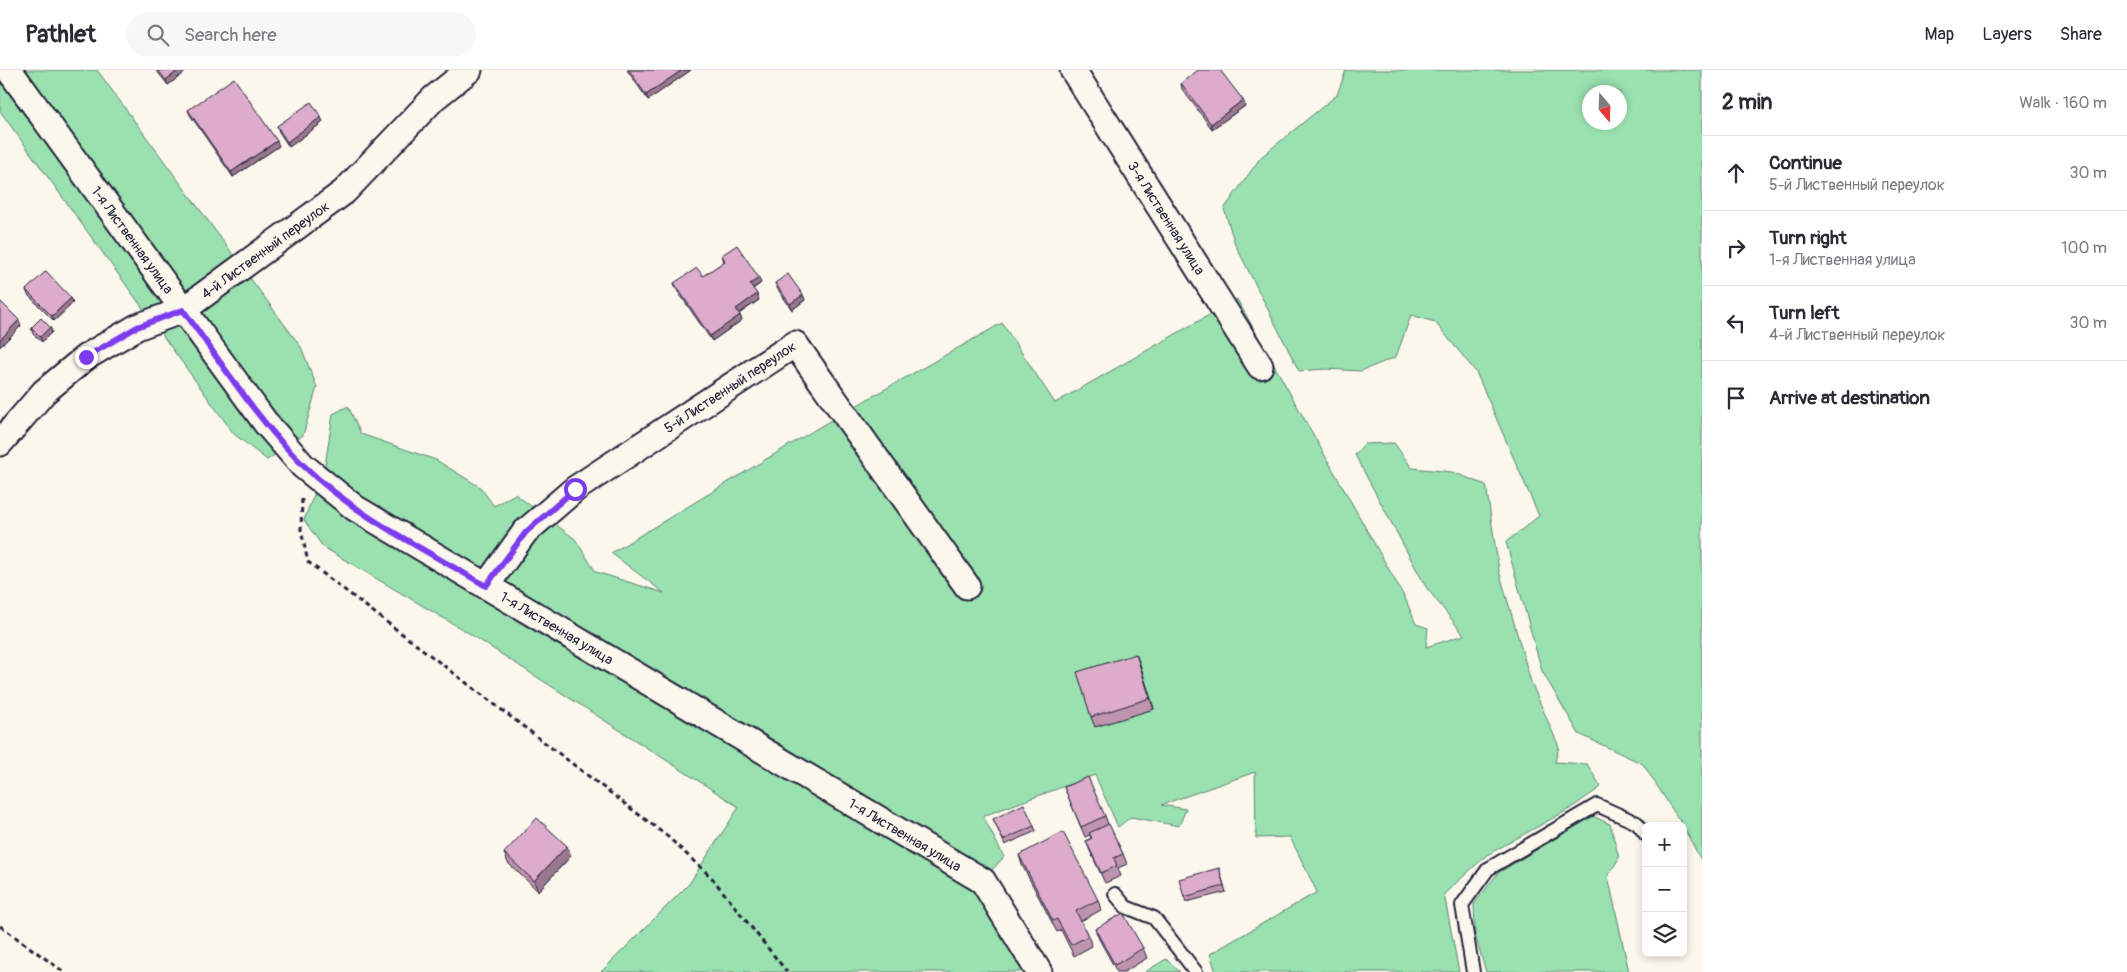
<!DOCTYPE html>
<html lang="en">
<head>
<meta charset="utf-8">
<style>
	:root { --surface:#fff; --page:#f7f7f7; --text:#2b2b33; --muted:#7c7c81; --line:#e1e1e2 }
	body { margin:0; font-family:Pangolin,sans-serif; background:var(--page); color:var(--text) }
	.controls { position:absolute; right:15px; bottom:15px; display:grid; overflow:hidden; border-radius:8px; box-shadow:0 2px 8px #0003 }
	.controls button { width:45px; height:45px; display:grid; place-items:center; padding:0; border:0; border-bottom:1px solid var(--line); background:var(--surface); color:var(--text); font:25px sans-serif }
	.compass { position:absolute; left:1582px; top:15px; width:45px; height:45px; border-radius:50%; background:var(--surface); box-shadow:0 2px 8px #0003; rotate:161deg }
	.stop { position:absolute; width:15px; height:15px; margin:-11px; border:4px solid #7c3aed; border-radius:50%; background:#fff }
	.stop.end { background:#7c3aed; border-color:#fff; box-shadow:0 1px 5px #0008 }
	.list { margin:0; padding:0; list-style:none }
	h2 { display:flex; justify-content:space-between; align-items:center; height:65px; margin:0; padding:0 20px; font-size:21px }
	h2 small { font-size:16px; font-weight:400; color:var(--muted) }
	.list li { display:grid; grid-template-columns:32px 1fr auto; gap:15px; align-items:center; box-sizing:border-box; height:75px; padding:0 20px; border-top:1px solid var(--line) }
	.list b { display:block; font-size:19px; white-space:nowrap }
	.list p { margin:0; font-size:16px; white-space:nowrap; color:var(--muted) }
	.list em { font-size:16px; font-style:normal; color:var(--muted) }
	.icon { flex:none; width:28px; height:28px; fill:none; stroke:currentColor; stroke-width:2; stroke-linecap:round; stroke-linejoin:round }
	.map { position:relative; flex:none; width:1702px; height:902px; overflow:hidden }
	header { display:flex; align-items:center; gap:30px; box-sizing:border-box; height:70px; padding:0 25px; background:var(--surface); border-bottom:1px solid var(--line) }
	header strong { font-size:24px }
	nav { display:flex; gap:28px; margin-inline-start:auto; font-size:18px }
	.search { width:350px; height:45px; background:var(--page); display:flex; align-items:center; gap:12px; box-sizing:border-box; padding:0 18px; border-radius:28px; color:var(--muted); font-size:19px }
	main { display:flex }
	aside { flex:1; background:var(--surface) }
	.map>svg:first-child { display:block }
</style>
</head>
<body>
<header>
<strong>Pathlet</strong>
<div class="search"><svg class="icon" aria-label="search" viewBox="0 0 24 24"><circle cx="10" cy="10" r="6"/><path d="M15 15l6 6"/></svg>Search here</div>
<nav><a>Map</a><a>Layers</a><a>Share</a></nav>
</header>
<main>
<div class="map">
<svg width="1702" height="902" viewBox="0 0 1702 902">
	<rect width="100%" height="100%" fill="#fbf7ec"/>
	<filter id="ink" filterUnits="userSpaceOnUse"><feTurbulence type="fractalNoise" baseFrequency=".02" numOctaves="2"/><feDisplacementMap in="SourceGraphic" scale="10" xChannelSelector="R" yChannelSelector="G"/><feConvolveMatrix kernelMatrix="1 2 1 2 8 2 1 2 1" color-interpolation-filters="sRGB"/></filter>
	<g filter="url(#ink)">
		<g fill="#99e1af" stroke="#5e8275" fill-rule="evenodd">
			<path d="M0,0H97L301,277L317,317L303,365L267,390L234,364L0,41Z"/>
			<path d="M1346,0H1702V792L1683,756L1643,694L1579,664L1542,601L1506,472L1539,446L1476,302L1435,252L1411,245L1396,287L1361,301L1326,299L1299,301L1235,174L1224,139L1261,87L1337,25ZM1590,22H1620V52H1590Z"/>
			<path d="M1237,229L1405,528L1416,554L1428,558L1426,577L1464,565L1426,517L1355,385L1364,374L1394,373L1412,398L1452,402L1486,415L1499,501L1531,612L1559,677L1555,692L1587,694L1601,717L1571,738L1487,785L1444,824L1459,902H1216L1210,884L1317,822L1290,767L1256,768L1255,702L1161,735L1186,739L1179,756L1131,747L1118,757L1095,705L983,746L1004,787L992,800L983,805L372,439L324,402L333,344L348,336L361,364L436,390L480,417L494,436L515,424L575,469L596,502L664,523L611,483L836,347L1002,253L1055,333Z"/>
			<path d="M317,417L966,810L1027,902H601L689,814L739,737L467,562L323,477L304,450Z"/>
			<path d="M1593,746L1610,754L1619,788L1608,806L1629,902H1486L1475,865L1474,834L1498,803Z"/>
			<path d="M1166,889L1180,902H1145Z"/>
		</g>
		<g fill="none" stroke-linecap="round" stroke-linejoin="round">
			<defs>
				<g id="lane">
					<path d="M1115,824L1126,837L1154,848L1196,902"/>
					<path d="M1473,902L1462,835L1488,799L1597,735L1637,753L1646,765"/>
				</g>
				<g id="street">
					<path id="s1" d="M9,0L265,352L303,396L355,438L983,811L1039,902"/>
					<path id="s2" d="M1073,0L1260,296"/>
					<path id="s3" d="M0,373L44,322L86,287L137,257L183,240L344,122L434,28L469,0"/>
					<path id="s4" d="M486,516L525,462L575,419L795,274L967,516"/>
				</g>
			</defs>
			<use href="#lane" stroke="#22223b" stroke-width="16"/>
			<use href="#street" stroke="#22223b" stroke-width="29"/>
			<g stroke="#22223b" stroke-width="3" stroke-dasharray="5 4" stroke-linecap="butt">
				<path d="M302,429L301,460L308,492L667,766L712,808L787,902"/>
				<path d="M0,856L64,902"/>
			</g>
			<use href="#lane" stroke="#fbf7ec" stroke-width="12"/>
			<use href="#street" stroke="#fbf7ec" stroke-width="25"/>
		</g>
		<g fill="#be94af" stroke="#22223b">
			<path d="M156,0H188L168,15Z"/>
			<path d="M627,0H691L648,30Z"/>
			<path d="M1181,13L1243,30L1245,36L1212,59L1182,19Z"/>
			<path d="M188,40L279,76L233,107L190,45Z"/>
			<path d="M323,52L289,77L279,62L277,56Z"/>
			<path d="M722,185L761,213L753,219L759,230L739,244L742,250L712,271L676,219L674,213L703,206L724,192Z"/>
			<path d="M775,213L803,225L805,230L792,240L777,218Z"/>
			<path d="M26,220L71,228L73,233L54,251L28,225Z"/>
			<path d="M50,257L52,262L42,272L33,264L31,258Z"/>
			<path d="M1136,584L1154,639L1095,657L1091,647Z"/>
			<path d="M1064,717L1105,746L1108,754L1123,784L1127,794L1118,798L1121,806L1105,813L1090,781L1086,771L1091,768L1090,765L1085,767Z"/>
			<path d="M993,749L1034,756L1036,761L1005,775Z"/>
			<path d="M504,783L571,786L538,821L508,793Z"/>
			<path d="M1019,785L1098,830L1101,840L1081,851L1088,866L1092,876L1074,886L1061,860L1057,862L1022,795Z"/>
			<path d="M1219,798L1226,822L1186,832L1184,827Z"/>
			<path d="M1095,859L1143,878L1147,888L1124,902H1117L1099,869Z"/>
		</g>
		<g fill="#9b788e" stroke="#22223b">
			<path d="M179,0H188L168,15L166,10Z"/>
			<path d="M682,0H691L648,30L646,25Z"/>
			<path d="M1243,30L1245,36L1212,59L1211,54Z"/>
			<path d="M321,47L323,52L289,77L287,72Z"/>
			<path d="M277,71L279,76L233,107L231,102Z"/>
			<path d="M759,208L761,213L752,219L750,214Z"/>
			<path d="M757,224L759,230L738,244L736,239Z"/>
			<path d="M803,225L805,230L792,240L790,234Z"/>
			<path d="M71,228L73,233L54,251L52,246Z"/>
			<path d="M740,245L742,250L712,271L710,266Z"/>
			<path d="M19,250L21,256L0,277V270Z"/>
			<path d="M50,257L52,262L42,272L40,267Z"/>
			<path d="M1136,584L1140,594L1154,639L1150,628Z"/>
			<path d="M567,776L571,786L538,821L534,811Z"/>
		</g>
		<g fill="#ddaccb" stroke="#22223b">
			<path d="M158,0H179L166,10Z"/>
			<path d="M629,0H682L646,25Z"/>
			<path d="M1198,0H1220L1243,30L1211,54L1181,13Z"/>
			<path d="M234,8L277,71L231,102L188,40Z"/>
			<path d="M311,32L321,47L287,72L277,56Z"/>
			<path d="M737,175L759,208L750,214L757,224L736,239L740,245L710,266L674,213L697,198L703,206L725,191L722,185Z"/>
			<path d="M46,201L71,228L52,246L26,220Z"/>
			<path d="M788,204L803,225L790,234L775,213Z"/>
			<path d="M0,231L19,250L0,270Z"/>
			<path d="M41,248L50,257L40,267L31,258Z"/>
			<path d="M1136,584L1150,628L1091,647L1077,602Z"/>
			<path d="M1088,707L1105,746L1081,757L1064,717Z"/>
			<path d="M1024,734L1034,756L1003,770L993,749Z"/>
			<path d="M537,748L567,776L534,811L504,783Z"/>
			<path d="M1109,754L1123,784L1114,788L1117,796L1101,803L1086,771L1092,768L1089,763Z"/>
			<path d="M1063,762L1098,830L1076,841L1088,866L1071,875L1057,849L1053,851L1019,785Z"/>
			<path d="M1219,798L1224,816L1184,827L1179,809Z"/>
			<path d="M1123,843L1143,878L1115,895L1095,859Z"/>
		</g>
	</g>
	<g fill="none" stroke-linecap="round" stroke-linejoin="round" filter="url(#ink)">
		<path stroke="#7c3aed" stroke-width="6" d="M86,287L137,257L183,240C221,292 257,350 303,395C355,446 424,479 486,516L526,462L575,419"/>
	</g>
	<g text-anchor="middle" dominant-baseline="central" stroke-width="4" stroke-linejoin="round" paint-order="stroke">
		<g font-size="14" fill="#22223b" stroke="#fbf7ec">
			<text stroke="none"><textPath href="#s2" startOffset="175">3-я Лиственная улица</textPath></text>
			<text stroke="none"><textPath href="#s1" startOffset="210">1-я Лиственная улица</textPath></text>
			<text stroke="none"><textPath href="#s3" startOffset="332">4-й Лиственный переулок</textPath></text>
			<text stroke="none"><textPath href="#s4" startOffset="318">5-й Лиственный переулок</textPath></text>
			<text stroke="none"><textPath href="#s1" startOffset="795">1-я Лиственная улица</textPath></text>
			<text stroke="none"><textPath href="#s1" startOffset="1200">1-я Лиственная улица</textPath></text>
		</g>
	</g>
</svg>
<div class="controls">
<button>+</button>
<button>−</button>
<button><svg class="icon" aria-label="layers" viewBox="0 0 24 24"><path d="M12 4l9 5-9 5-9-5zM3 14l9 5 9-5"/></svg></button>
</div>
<svg class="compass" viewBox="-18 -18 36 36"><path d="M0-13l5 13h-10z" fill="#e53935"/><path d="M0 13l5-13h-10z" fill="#7c7c81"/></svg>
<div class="stop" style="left:575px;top:419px"></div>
<div class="stop end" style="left:86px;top:287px"></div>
</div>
<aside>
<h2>2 min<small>Walk · 160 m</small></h2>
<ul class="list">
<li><svg class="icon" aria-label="ahead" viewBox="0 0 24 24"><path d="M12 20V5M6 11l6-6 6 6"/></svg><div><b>Continue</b><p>5-й Лиственный переулок</p></div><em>30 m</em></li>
<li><svg class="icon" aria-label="right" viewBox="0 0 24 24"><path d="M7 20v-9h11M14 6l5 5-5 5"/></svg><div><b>Turn right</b><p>1-я Лиственная улица</p></div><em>100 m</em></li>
<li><svg class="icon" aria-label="left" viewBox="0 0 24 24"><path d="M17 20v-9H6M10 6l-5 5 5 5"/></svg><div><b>Turn left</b><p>4-й Лиственный переулок</p></div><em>30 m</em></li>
<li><svg class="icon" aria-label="arrive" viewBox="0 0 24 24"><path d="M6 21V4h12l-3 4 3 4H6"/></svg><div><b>Arrive at destination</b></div></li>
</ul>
</aside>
</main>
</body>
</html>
